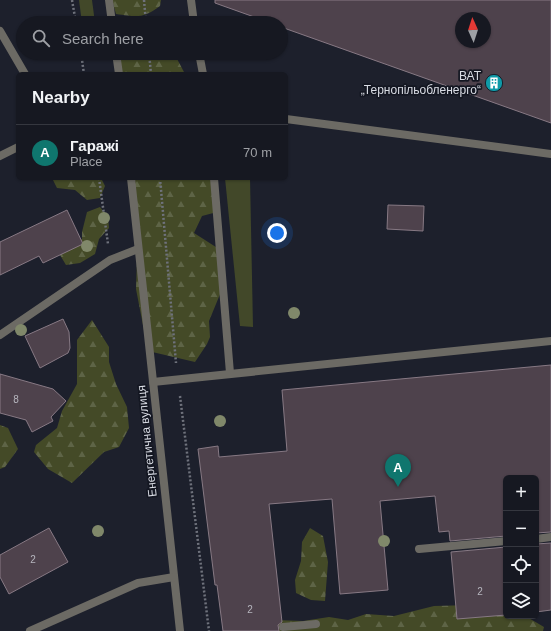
<!DOCTYPE html>
<html lang="en">
<head>
<meta charset="utf-8">
<style>
	:root { --surface:#161821; --page:#23252e; --text:#f1f3f6; --muted:#9ea0a5; --line:#35373f; --accent:#0f766e }
	body { margin:0; font-family:Arial,sans-serif; background:var(--page); color:var(--text) }
	.controls { position:absolute; right:12px; bottom:12px; display:grid; overflow:hidden; border-radius:6px; box-shadow:0 1px 3px #0004 }
	.controls button { width:36px; height:36px; display:grid; place-items:center; padding:0; border:0; border-bottom:1px solid var(--line); background:var(--surface); color:var(--text); font:20px sans-serif }
	.compass { position:absolute; left:455px; top:12px; width:36px; height:36px; border-radius:50%; background:var(--surface); box-shadow:0 1px 3px #0004; rotate:357deg }
	.you { position:absolute; left:277px; top:233px; width:14px; height:14px; margin:-10px; border:3px solid #fff; border-radius:50%; background:#1a73e8; box-shadow:0 0 0 6px #1a73e833 }
	.badge { display:grid; place-items:center; width:26px; height:26px; border-radius:50%; background:var(--accent); color:#fff; font-size:13px; font-weight:700 }
	.pin { position:absolute; translate:-50% -33px; filter:drop-shadow(0 1px 2px #0008) }
	.pin::after { content:''; position:absolute; top:21px; width:14px; height:12px; background:inherit; clip-path:polygon(0 0,100% 0,50% 100%) }
	.list { margin:0; padding:0; list-style:none }
	h2 { display:flex; justify-content:space-between; align-items:center; height:52px; margin:0; padding:0 16px; font-size:17px }
	h2 small { font-size:13px; font-weight:400; color:var(--muted) }
	.list li { display:grid; grid-template-columns:26px 1fr auto; gap:12px; align-items:center; box-sizing:border-box; height:56px; padding:0 16px; border-top:1px solid var(--line) }
	.list b { display:block; font-size:15px; white-space:nowrap }
	.list p { margin:0; font-size:13px; white-space:nowrap; color:var(--muted) }
	.list em { font-size:13px; font-style:normal; color:var(--muted) }
	.icon { flex:none; width:22px; height:22px; fill:none; stroke:currentColor; stroke-width:2; stroke-linecap:round; stroke-linejoin:round }
	.map { position:relative; flex:none; width:551px; height:631px; overflow:hidden }
	.search { position:absolute; background:var(--surface); box-shadow:0 1px 3px #0004; left:16px; top:16px; width:272px; height:44px; display:flex; align-items:center; gap:10px; box-sizing:border-box; padding:0 14px; border-radius:22px; color:var(--muted); font-size:15px }
	.panel { position:absolute; background:var(--surface); box-shadow:0 1px 3px #0004; left:16px; top:72px; width:272px; height:108px; border-radius:6px }
	.map>svg:first-child { display:block }
</style>
</head>
<body>
<div class="map">
<svg width="551" height="631" viewBox="0 0 551 631">
	<defs>
		<pattern id="forest-firs" width="22" height="20" patternUnits="userSpaceOnUse"><rect width="22" height="20" fill="#444a27"/><path d="M5 1l3.5 6h-7zM16 11l3.5 6h-7z" fill="#5e6446"/></pattern>
	</defs>
	<rect width="100%" height="100%" fill="#1d202c"/>
	<g fill="#424829">
		<path d="M79,0H92L95,23H82Z"/>
		<path d="M225,178H250L253,327L240,326Z"/>
	</g>
	<g fill="url(#forest-firs)">
		<path d="M112,0H161L160,6C142,19 138,17 116,14Z"/>
		<path d="M113,53H174L185,74H119Z"/>
		<path d="M52,178H101L105,186L100,198L87,200L75,190L57,188Z"/>
		<path d="M128,178H213L217,212L202,216L194,233L219,249L223,287L209,321L210,337L207,344L195,362L148,351L136,289L137,257Z"/>
		<path d="M100,207L108,217L109,228L99,239L95,254L80,263L66,265L60,255L67,245L82,239V232L87,212Z"/>
		<path d="M92,320L109,347V362L116,384L127,407L129,428L119,447L104,452L72,483L48,469L34,452L36,445L57,428L62,411L77,384V340Z"/>
		<path d="M0,425L8,428L18,449L5,467L0,469Z"/>
		<path d="M310,528L323,536L328,562L325,601L311,600L296,593L295,580L301,561L302,542Z"/>
		<path d="M471,605L506,612V616L527,617L544,627L543,631H278L275,620L303,621L329,617L348,620L366,614L394,616L434,606Z"/>
	</g>
	<g fill="#4e424c" stroke="#877984" fill-rule="evenodd">
		<path d="M215,0H551V123L281,27V23H271L215,3ZM461,18H485V42H461Z"/>
		<path d="M388,205L424,206L423,231L387,229Z"/>
		<path d="M67,210L83,244L43,263L39,256L0,275V242Z"/>
		<path d="M63,319L69,332L70,348L68,353L40,368L25,336Z"/>
		<path d="M551,365V532L536,533V478H506V536L450,541L449,531L439,532L435,496L380,501L388,590L340,594L332,499L269,504L282,622L278,625L279,631H223L217,585H215L198,449L218,446L219,457L287,451L282,390Z"/>
		<path d="M0,374L53,389L66,401L51,417L53,421L32,432L26,420L0,413Z"/>
		<path d="M49,528L68,562L9,594L0,577V555Z"/>
		<path d="M551,543V610L536,612V544Z"/>
		<path d="M506,547V615L457,619L451,552Z"/>
	</g>
	<g fill="none" stroke-linecap="round" stroke-linejoin="round">
		<g stroke="#6f727c" stroke-width="2.5" stroke-dasharray="2 2" stroke-linecap="butt">
			<path d="M72,0L76,23"/>
			<path d="M144,0L146,23"/>
			<path d="M81,53L84,74"/>
			<path d="M149,53L151,74"/>
			<path d="M99,178L108,244"/>
			<path d="M160,178L176,363"/>
			<path d="M180,396L209,631"/>
		</g>
		<g stroke="#6c6a64" stroke-width="8">
			<path d="M191,0L194,23"/>
			<path d="M0,31L25,74"/>
			<path d="M199,53L203,74"/>
			<path d="M286,119L551,154"/>
			<path d="M0,156L18,147"/>
			<path d="M214,178L230,373"/>
			<path d="M153,382L551,341"/>
			<path d="M536,539L551,537"/>
			<path d="M419,549L506,541"/>
			<path d="M283,627L316,624"/>
		</g>
		<g stroke="#6c6a64" stroke-width="8">
			<path d="M109,0L112,23"/>
			<path d="M116,53L119,74"/>
			<path d="M131,178L180,631"/>
			<path d="M0,335L110,260L138,249"/>
			<path d="M30,631L138,583L174,577"/>
		</g>
	</g>
	<g fill="#80886a">
		<circle cx="104" cy="218" r="6"/>
		<circle cx="87" cy="246" r="6"/>
		<circle cx="294" cy="313" r="6"/>
		<circle cx="21" cy="330" r="6"/>
		<circle cx="220" cy="421" r="6"/>
		<circle cx="98" cy="531" r="6"/>
		<circle cx="384" cy="541" r="6"/>
	</g>
	<defs>
		<symbol id="building-disc" viewBox="-11 -11 22 22"><circle r="9.5" fill="#0f9aa8" stroke="#141722"/><path d="M-4-6H4V6H1V3H-1V6H-4ZM-2.5-4.3h1.7v1.8h-1.7ZM.8-4.3h1.7v1.8H.8ZM-2.5-1h1.7V.8h-1.7ZM.8-1h1.7V.8H.8Z" fill="#fff"/></symbol>
	</defs>
	<g fill-rule="evenodd">
		<use href="#building-disc" x="484" y="73" width="20" height="20"/>
	</g>
	<g text-anchor="middle" dominant-baseline="central" stroke-width="3.5" stroke-linejoin="round" paint-order="stroke">
		<g font-size="10" fill="#b6b6be">
			<text x="16" y="399">8</text>
			<text x="33" y="559">2</text>
			<text x="480" y="591">2</text>
			<text x="250" y="609">2</text>
		</g>
		<g font-size="12" fill="#d9dce4" stroke="#141722" text-anchor="end">
			<text x="481" y="76">ВАТ<tspan x="481" dy="14">„Тернопільобленерго“</tspan></text>
		</g>
		<g font-size="12" fill="#d9dce4" stroke="#141722">
			<text transform="translate(147 441) rotate(-96)">Енергетична вулиця</text>
		</g>
	</g>
</svg>
<div class="controls">
<button>+</button>
<button>−</button>
<button><svg class="icon" aria-label="locate" viewBox="0 0 24 24"><circle cx="12" cy="12" r="6"/><path d="M12 2v4M12 18v4M2 12h4M18 12h4"/></svg></button>
<button><svg class="icon" aria-label="layers" viewBox="0 0 24 24"><path d="M12 4l9 5-9 5-9-5zM3 14l9 5 9-5"/></svg></button>
</div>
<svg class="compass" viewBox="-18 -18 36 36"><path d="M0-13l5 13h-10z" fill="#e53935"/><path d="M0 13l5-13h-10z" fill="#9ea0a5"/></svg>
<div class="you"></div>
<div class="pin badge" style="left:398px;top:487px">A</div>
<div class="search"><svg class="icon" aria-label="search" viewBox="0 0 24 24"><circle cx="10" cy="10" r="6"/><path d="M15 15l6 6"/></svg>Search here</div>
<section class="panel">
<h2>Nearby<small></small></h2>
<ul class="list">
<li><span class="badge">A</span><div><b>Гаражі</b><p>Place</p></div><em>70 m</em></li>
</ul>
</section>
</div>
</body>
</html>
